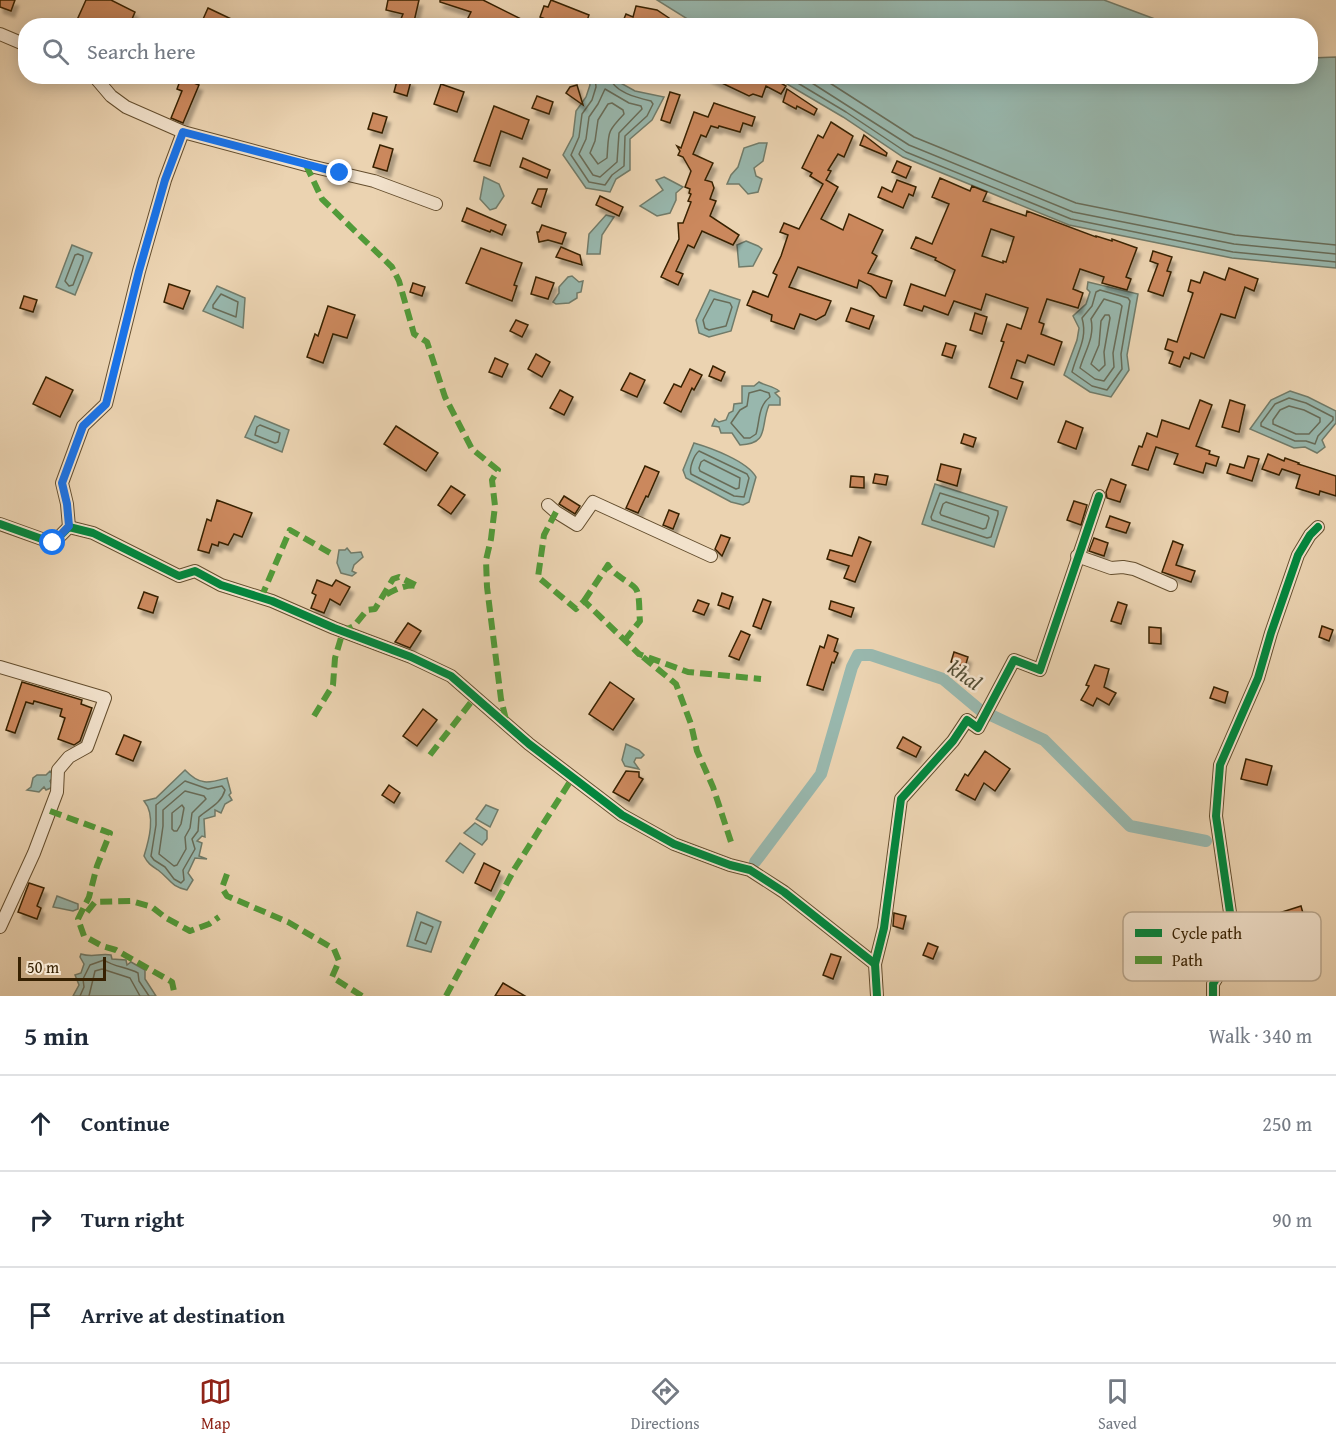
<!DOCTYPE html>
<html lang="en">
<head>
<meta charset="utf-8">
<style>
	:root { --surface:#fff; --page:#f2f2f3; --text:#1f2937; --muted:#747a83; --line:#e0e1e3; --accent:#8f2418 }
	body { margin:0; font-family:"Gentium Book Plus",serif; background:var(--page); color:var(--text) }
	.scale { position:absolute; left:18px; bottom:15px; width:88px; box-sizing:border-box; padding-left:6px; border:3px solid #372102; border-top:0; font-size:16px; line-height:21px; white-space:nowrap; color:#372102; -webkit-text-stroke:4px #f2e2cc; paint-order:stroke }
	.stop { position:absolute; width:18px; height:18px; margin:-14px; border:4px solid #1a73e8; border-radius:50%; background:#fff }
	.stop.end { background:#1a73e8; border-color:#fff; box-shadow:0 2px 6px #0008 }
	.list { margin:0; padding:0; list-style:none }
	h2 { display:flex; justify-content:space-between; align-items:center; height:78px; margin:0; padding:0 24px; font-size:26px }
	h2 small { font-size:20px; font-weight:400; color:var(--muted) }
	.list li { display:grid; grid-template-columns:39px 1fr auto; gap:18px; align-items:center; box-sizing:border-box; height:96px; padding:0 24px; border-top:2px solid var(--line) }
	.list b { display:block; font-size:22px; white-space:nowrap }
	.list em { font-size:20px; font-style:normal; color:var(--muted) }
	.icon { flex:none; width:33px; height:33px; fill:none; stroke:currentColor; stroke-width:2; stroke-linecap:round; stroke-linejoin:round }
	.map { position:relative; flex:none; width:1336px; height:996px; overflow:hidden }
	.search { position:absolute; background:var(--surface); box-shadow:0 3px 15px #0003; left:18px; right:18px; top:18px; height:66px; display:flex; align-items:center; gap:15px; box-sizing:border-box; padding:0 21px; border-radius:24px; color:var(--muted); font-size:22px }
	.sheet { height:366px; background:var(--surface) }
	nav { display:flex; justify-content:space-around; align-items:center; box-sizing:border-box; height:84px; border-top:2px solid var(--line); background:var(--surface); font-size:16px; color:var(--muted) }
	nav a { display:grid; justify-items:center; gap:3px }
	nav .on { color:var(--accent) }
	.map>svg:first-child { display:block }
</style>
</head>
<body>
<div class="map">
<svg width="1336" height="996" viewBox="0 0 1336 996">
	<defs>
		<filter id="shadow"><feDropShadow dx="3.5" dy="6" stdDeviation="1.5" flood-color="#0004"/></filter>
	</defs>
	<rect width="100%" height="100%" fill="#ebd3b1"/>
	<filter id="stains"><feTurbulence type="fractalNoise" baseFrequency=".00333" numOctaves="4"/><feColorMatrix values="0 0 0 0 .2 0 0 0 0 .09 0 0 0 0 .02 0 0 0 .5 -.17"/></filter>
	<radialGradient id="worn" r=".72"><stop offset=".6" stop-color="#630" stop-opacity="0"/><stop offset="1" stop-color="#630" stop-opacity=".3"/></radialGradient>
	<g fill="#98b7ad" stroke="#717b69" stroke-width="1.5">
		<path d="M657,0H1104L1171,25H697Z"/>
		<path d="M1336,57V268L1232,258L1069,225L903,157L843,117L775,77L1310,76L1311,58Z"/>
		<path d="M589,77H610L635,91L664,97L652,120L630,139V170L616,179L610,192L586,188L563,155L573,136L576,111L586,97L590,85Z"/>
		<path d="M759,143H767L763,161L754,168L756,176L762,179L758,192L748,194L739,184H727L731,175L738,167L744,148Z"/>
		<path d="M484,177L499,184L504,196L496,208L490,210L480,199Z"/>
		<path d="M664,177L683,187L676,193V200L670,213L657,216L640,206L663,190L656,180Z"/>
		<path d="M606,215L614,217L602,235L600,254H587L589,234Z"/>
		<path d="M746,241L758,246L762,249L753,266L739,267L737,245Z"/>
		<path d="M72,245L92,253L75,295L56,287Z"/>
		<path d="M572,276L579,282L583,281L581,292L577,293V298L569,303L556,304L553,302L559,293V287L568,277Z"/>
		<path d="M1088,282L1138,294L1127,355L1129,370L1111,397L1090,392L1064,375L1077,340L1079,328L1073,316L1086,304L1090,292L1087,289Z"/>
		<path d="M217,286L245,298L243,328L203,311Z"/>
		<path d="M710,290L740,300L731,331L709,337L699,333L696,320Z"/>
		<path d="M759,382C766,386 773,386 779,391L775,393L780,398V405H769C760,426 770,444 740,445L732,433H721L719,427L712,426L715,419L719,422L726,420L729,413L733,411L734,404L742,403V386H754Z"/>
		<path d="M1290,391L1308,397L1336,411V423L1322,440L1325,447L1317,453L1305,447L1294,448L1250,429L1271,400Z"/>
		<path d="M255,416L289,430L282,452L245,437Z"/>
		<path d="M694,443C711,448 747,461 756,477L749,502L743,505L731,502L686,478L683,470Z"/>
		<path d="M935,484L1007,507L994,547L922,524Z"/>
		<path d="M347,548L351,553L361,552L363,557L354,565L352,571L356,573L352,576L341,573L337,563L339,550H345Z"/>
		<path d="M626,744L639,750L644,755L641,758H636L634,762L639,769L625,766L622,760Z"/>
		<path d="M185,770C200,786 209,783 227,778L231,793L229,795L232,800L225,804L221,813L215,810V816L204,819L205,837L202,836L197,841L202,843L199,856L207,859L195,858L188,873L193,880L187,890C170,886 171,880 158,870C152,866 148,864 144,856C149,840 156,815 144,801L156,798Z"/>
		<path d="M50,771L54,776L50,781L53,787L46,790L44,787L39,792L27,790L31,787L33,778L37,775H46Z"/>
		<path d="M486,805L498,810L490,827L476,819Z"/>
		<path d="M475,823L487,831V839L482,845L464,833Z"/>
		<path d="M460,843L475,854L463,873L446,861Z"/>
		<path d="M57,896L78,904V909L73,911L53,907Z"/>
		<path d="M417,912L441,922L431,952L407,946Z"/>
		<path d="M81,954C94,958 99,953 111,955L112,959L126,960L127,965L131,962L145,970V979L156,996H73L79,985L75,975L81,973L84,964L80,957Z"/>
	</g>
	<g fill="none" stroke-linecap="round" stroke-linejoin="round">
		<g stroke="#686c58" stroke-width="1.5">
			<path d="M595,76L596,87L592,100L582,114L579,137L571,155L589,182L605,185L612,175L624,166L625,136L647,116L653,104L651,101C638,98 612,92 610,76"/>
			<path d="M786,76L846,112L906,152L1071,219L1233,252L1336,262"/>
			<path d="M801,76L909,145L1073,212L1234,244L1336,254"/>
			<path d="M819,76L914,137L1076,203L1235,235L1336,245"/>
			<path d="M605,89L629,103L641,106L642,109L619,133L617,162L600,177L593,175L579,154L586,139L589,117L598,104Z"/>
			<path d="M612,103L623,110L624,114C606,133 609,132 607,158L598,164L590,153L595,141L598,120L608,104Z"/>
			<path d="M78,254L83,256V259L73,285L69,286L65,281L75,255Z"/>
			<path d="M1100,290L1128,298L1130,301L1121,354L1122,369L1107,390L1092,386L1072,372C1077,352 1088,339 1082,318L1092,306L1096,292Z"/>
			<path d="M221,294L238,302L236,317L213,308V305Z"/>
			<path d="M714,299L730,303L732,307L726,326L709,330L705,328L703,320Z"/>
			<path d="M1104,299L1120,304L1122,306L1113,353L1114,367L1104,381L1095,379L1080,368C1085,351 1095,337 1091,319Z"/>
			<path d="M1105,315H1109L1110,318L1104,352L1105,365L1099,371L1091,364L1099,345L1101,321Z"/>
			<path d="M760,390L769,393L770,397C758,406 760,420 756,434L750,438H744L731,423L740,410L747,406L749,393Z"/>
			<path d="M1289,398L1306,403L1333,417V420L1318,436L1315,444L1306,441H1295L1261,426V423L1275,404Z"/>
			<path d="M1289,406L1304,410L1320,418V422L1309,434H1296L1273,424V420L1280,410Z"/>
			<path d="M260,425L280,433L278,442L275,443L255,435L257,427Z"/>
			<path d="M699,451L747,474L749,478L744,497L734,496L691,474C689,468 694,455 699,451Z"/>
			<path d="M704,460L740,478L739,488L736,489L700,471L699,468L701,462Z"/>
			<path d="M940,493L998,511V514L991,537L987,538L932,520L931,517Z"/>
			<path d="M946,502L988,516L989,518L986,528L983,529L941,515L940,513L943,504Z"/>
			<path d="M185,781L208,789L222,786L225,790C221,804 209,808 199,817L198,831L192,839L195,849L183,870L184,880L181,883L174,879L165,867L154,860L151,856L156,825V805Z"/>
			<path d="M185,791L204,796L206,799L192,813L190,828L185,837L186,849L177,865L174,866L159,854L163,826V810Z"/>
			<path d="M182,805L184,808L181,824L177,831H174L172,829V813Z"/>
			<path d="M421,922L433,927L426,944L415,940Z"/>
			<path d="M80,996L84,987L83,979L90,965L104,960C114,967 127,967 138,973L139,981L149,996"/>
			<path d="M89,996L95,971L102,969L130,978L140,996"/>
		</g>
		<path stroke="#98b7ad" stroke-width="12" d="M755,862L821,774L852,667L858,655H871L943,679L980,710L1044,740L1130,826L1206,841"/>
	</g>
	<g fill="#cb885d" stroke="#372102" stroke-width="1.5" fill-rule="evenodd" filter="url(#shadow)">
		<path d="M0,0H15L11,11L0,7Z"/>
		<path d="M86,0H111L135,12L129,26H88L77,20Z"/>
		<path d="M388,0H419L413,26H398L403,14L386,10Z"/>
		<path d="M440,0H483L535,26H483L468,18L471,12L440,2Z"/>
		<path d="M551,0L589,15L585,26H564L540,17L544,6L548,7Z"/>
		<path d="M636,6L657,10L669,18L666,26H621L626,14L633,17Z"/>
		<path d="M208,8L246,26H200Z"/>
		<path d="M707,76H734L746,82L748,77L747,76H769L786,86L781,94L766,86L762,97L753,94L749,96Z"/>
		<path d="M398,77L411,81L407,96L394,92Z"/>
		<path d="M181,78L199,85L183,123L171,118L182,91L177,89Z"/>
		<path d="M441,84L464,92L457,112L434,104Z"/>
		<path d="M577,85L583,105L566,93L570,87Z"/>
		<path d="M787,89L817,109L814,115L797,106L796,109L783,102Z"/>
		<path d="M670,92L680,95L670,123L661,120Z"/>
		<path d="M537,96L553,102L549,114L532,108Z"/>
		<path d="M714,103L755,117L752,126L743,123L740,132L719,126L718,128L711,126L706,137L701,135L693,154L713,163L705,180L712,182L714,188L710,199L716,201L710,216L739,235L733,245L702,231L694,248L688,245L676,271L683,274L678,285L661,277L679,239L678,223H683L691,202L688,201L691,194L689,193L690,189L685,187L691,171L683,157L678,155L680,151L677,146L681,148L694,112L708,117Z"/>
		<path d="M494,106L529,120L522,139L501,131L490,166L474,161Z"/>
		<path d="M373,113L387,117L382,133L368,129Z"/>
		<path d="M831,122L853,136L844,157L838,154L828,170L831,171L826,180L838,187L821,219L843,230L849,214L883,230L872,253L877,256L868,273L892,281L886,298L880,296L871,286L859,280L857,288L798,267L789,287L831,301L825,315L816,320L800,314L794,329L771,321L772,315L747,305L753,291L768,297L777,275L773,273L781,256L788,235L780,232L784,223L799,229L823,184L810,176L812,173L802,168L818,135L823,138Z"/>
		<path d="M864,135L887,153L886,156L860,145Z"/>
		<path d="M380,145L393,149L387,171L373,167Z"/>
		<path d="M523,158L550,170L547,178L520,167Z"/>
		<path d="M897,161L911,167L906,178L892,172Z"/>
		<path d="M940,178L970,191L972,186L987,192L983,201L1026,216L1027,211L1096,237V236L1112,241V239L1137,248L1126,277L1131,279L1127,290L1102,283L1104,277L1080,269L1073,289L1083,293L1078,308L1047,299L1039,322L1044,324L1041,334L1062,342L1054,365L1028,355L1025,363L1017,360L1011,378L1023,382L1017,399L989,387L1004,342L1001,341L1007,324L1021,329L1028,308L986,294L981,310L954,301L948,315L924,306L922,311L904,305L911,284L945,296L955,270L935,260L936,258L911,248L916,237L932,244L949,204L932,197ZM991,229L1014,237L1006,262L1003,261V263L982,256Z"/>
		<path d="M897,180L916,187L913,196L909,194L903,208L878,197L882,187L892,192Z"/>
		<path d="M538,189H547L541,207L532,203Z"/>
		<path d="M600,196L623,207L619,216L596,205Z"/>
		<path d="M467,208L506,225L502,235L491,230L490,232L462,221Z"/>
		<path d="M542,225L566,233L562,244L548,240L539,242L537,232H539Z"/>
		<path d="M561,247L580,255L582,265L556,257Z"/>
		<path d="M481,248L522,263L514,285L517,286L512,301L466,283Z"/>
		<path d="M1153,251L1172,257L1167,271L1171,272L1163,296L1148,291L1158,264L1150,261Z"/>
		<path d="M1229,268L1258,279L1254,291L1245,287L1235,318L1221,314L1204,358L1191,353L1189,359L1184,357L1180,367L1169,363L1173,352L1165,349L1168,339L1177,342L1193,293L1188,291L1191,280L1200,283L1204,272L1225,280Z"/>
		<path d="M536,277L554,283L548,299L531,294Z"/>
		<path d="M413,283L425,287L422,296L410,292Z"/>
		<path d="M169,284L190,291L183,309L164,302Z"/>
		<path d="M24,296L37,300L33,312L20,308Z"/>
		<path d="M328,306L355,315L347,338L333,334L323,363L307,357L315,334L318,336Z"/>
		<path d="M851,308L874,316L869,329L846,321Z"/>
		<path d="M975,313L987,317L982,334L970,330Z"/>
		<path d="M516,320L528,325L522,337L510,331Z"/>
		<path d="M946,343L956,346L952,358L942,355Z"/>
		<path d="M536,354L550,362L542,377L528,369Z"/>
		<path d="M495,358L508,364L502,377L489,372Z"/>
		<path d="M713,366L725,372L721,381L709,376Z"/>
		<path d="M690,369L702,375L694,390L692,388L681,412L664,403L674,384L681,387Z"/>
		<path d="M630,373L645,380L637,397L621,390Z"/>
		<path d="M46,377L73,390L60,417L33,404Z"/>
		<path d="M560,390L573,397L564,415L550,408Z"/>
		<path d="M1200,400L1212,405L1196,446L1210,451L1209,454L1219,457L1216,466L1206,463L1203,473L1174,464L1178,454L1156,447L1148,470L1132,465L1139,446L1142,447L1147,433L1157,437L1162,420L1189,429Z"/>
		<path d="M1230,400L1245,405L1239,432L1222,427Z"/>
		<path d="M1066,421L1083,428L1076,449L1058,442Z"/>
		<path d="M396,426L438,453L426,471L384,444Z"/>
		<path d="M964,434L976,438L973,447L961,443Z"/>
		<path d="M1268,454L1284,461L1285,458L1299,463L1298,464L1336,476V496L1320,491L1319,495L1296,488L1300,475L1282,469L1279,475L1262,469Z"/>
		<path d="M1248,456L1259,459L1252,481L1227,473L1230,464L1244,468Z"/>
		<path d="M941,464L961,469L957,486L937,480Z"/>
		<path d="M645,466L659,472L648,497L646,496L638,513L626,508Z"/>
		<path d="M875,474L888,476L886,485L873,483Z"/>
		<path d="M851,476L864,477V488L850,487Z"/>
		<path d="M1111,479L1126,485L1120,502L1107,498L1106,492Z"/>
		<path d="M451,486L465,495L451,514L438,505Z"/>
		<path d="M564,496L580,506L575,514L559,504Z"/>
		<path d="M217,500L252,513L242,537L234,534L228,545L219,542L218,546L212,544L209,553L198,550L207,519L211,521Z"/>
		<path d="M1074,501L1087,505L1081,525L1067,520Z"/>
		<path d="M669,510L679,514L673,529L663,525Z"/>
		<path d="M1110,516L1130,523L1126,533L1106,527Z"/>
		<path d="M721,535L730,538L722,556L715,549Z"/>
		<path d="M859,537L871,542L855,582L844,578L849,566L827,559L830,550L852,556Z"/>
		<path d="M1094,538L1108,543L1104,556L1089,551Z"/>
		<path d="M1173,541L1183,545L1176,565L1195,571L1191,582L1162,572Z"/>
		<path d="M317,580L332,586L336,580L350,587L340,605L330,599L324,613L311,608L316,595L312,593Z"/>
		<path d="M144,592L158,597L153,613L138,608Z"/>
		<path d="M722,593L733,597L729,609L718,605Z"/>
		<path d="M763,599L771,602L761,629L753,626Z"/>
		<path d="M698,600L709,604L704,615L693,611Z"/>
		<path d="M831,601L854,608L851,617L829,609Z"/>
		<path d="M1118,602L1127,605L1121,624L1111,621Z"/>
		<path d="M408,623L421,631L410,648L395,642Z"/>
		<path d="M1322,626L1333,630L1329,641L1319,637Z"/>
		<path d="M1149,627L1161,628V644L1149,643Z"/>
		<path d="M741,631L750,635L739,660L729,656Z"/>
		<path d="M828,635L838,639L834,651L838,653L834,663L832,662L823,690L807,685L820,646L824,648Z"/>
		<path d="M954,652L968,657L965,667L951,662Z"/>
		<path d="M1095,665L1109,669L1104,687L1116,693L1109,705L1097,698L1093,706L1081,700L1089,686L1086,685Z"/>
		<path d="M22,682L82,700L81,704L92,708L80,741L74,745L58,739L65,718L60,716L62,709L34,701L33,704L26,702L15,733L6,730Z"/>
		<path d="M610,682L634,699L613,730L589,714Z"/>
		<path d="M1214,687L1228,692L1225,703L1210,698Z"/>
		<path d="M423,709L437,720L417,746L403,736Z"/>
		<path d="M124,735L141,742L133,761L116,754Z"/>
		<path d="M903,737L921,747L916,757L897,748Z"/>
		<path d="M985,751L1010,769L995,791L984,783L975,800L956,790L965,774L968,776Z"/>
		<path d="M1246,759L1272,766L1267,785L1241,779Z"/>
		<path d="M626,771L639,772V777L643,779L629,801L613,792Z"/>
		<path d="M389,785L400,793L394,803L382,795Z"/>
		<path d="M484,863L500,871L491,891L475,883Z"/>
		<path d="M29,883L44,888L37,906L41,908L37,919L18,912Z"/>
		<path d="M1301,906L1304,917L1283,924L1279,913Z"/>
		<path d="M894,913L906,916L903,929L893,926Z"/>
		<path d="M928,943L938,947L933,959L923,955Z"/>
		<path d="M831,954L841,957L833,979L823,975Z"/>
		<path d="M503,983L525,996H495Z"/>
	</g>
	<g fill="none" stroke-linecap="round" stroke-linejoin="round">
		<defs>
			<g id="street">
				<path d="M0,34L26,45"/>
				<path d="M94,76L111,96L126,107L183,132L306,165L374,181L436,204"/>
				<path d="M548,505L556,512L577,525L593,502L711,556"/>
				<path d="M0,524L53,543L69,527L93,533L179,576L195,571L221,585L272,601L334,628L411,657L451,676L529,744L622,815L674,844L730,865L750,870L784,892L875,964L877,996"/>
				<path d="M69,527L67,504L62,483L83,426L106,404L139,271L165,180L183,132"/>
				<path d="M1077,556L1111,568L1123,567L1134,569L1171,585"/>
				<path d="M0,667L105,698L87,747L69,757L58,770L57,792L34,853L0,927"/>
				<path d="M875,964L884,928L901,799L953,741L967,720L978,728L1014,660L1040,670L1099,496"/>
				<path d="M1213,996V984L1235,947L1216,816L1220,765L1258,678L1271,633L1298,555L1310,535L1318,527"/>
			</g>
		</defs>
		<use href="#street" stroke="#644e2e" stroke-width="14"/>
		<use href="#street" stroke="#f2e2cc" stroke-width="12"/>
		<g stroke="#519b39" stroke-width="6" stroke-dasharray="12 6" stroke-linecap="butt">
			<path d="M306,165L322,199L392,267L399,281L414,334L427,342L445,397L472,449L498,470L492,480L495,506L491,539L486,560L487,587L501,699L507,724"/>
			<path d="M556,512L544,535L538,577L576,609L584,601L639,654L688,672L761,679"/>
			<path d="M261,598L290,530L332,554"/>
			<path d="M584,601L608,565C615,577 635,584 637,591C640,599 639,612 640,621L625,640"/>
			<path d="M643,657L676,684L691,724L697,751L713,787L732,845"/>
			<path d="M314,716L333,685L335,658L343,631L354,626L367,610L375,609L393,579L399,577L418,586C404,584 395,590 383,596"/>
			<path d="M430,755L475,697"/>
			<path d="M50,811L110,833L97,866L89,897L78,919L84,936L102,946L116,950L172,982L175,996"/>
			<path d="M227,874L222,888L227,896L288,922L334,949L339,961L332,977L362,996"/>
			<path d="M87,912L95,902L131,901L152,907L166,918L190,931L209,924L219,917"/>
			<path d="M446,996L515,868L573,777"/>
		</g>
		<defs>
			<g id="cycleway">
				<path d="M0,524L53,543L69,527L93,533L179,576L195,571L221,585L272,601L334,628L411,657L451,676L529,744L622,815L674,844L730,865L750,870L784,892L875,964L877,996"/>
				<path d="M875,964L884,928L901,799L953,741L967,720L978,728L1014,660L1040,670L1099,496"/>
				<path d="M1213,996V984L1235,947L1216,816L1220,765L1258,678L1271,633L1298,555L1310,535L1318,527"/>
			</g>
		</defs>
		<use href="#cycleway" stroke="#f2e2cc" stroke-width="11"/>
		<use href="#cycleway" stroke="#00873e" stroke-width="8"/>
	</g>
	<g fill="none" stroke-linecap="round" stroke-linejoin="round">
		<path stroke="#1a73e8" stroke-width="8" d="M53,543L69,526L67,504L62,483L83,426L106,404L139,271L165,180L183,132L340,173"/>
	</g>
	<g text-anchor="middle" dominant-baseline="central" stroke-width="5" stroke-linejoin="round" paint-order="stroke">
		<g font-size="21" font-style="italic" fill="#544e35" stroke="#f2e2cc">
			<text transform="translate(965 675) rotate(35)">khal</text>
		</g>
	</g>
	<rect x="1123" y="912" width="198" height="69" rx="9" fill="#f2e2cc" stroke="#baa88f" stroke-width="1.5"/>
	<rect x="1135" y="929" width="27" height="8" fill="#00873e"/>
	<rect x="1135" y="956" width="27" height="8" fill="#519b39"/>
	<g font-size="16" fill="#372102">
		<text x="1172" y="939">Cycle path</text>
		<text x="1172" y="966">Path</text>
	</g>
	<rect width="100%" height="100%" filter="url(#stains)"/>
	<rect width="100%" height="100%" fill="url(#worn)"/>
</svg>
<div class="scale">50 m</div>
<div class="stop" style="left:53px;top:543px"></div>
<div class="stop end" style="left:340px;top:173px"></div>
<div class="search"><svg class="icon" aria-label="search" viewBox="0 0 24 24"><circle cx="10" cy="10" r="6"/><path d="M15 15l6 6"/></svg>Search here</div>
</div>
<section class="sheet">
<h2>5 min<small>Walk · 340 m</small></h2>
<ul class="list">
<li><svg class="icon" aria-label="ahead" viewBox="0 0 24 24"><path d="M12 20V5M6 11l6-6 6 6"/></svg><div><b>Continue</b></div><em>250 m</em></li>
<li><svg class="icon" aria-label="right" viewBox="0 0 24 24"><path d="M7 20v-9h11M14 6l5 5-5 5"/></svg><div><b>Turn right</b></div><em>90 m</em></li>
<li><svg class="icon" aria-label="arrive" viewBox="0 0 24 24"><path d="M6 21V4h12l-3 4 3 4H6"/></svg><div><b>Arrive at destination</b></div></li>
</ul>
</section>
<nav>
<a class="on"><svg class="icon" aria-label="map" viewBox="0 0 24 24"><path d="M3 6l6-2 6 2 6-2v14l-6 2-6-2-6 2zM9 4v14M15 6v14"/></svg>Map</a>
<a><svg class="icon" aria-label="directions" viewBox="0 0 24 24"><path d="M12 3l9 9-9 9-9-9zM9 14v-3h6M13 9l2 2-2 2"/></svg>Directions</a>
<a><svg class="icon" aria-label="saved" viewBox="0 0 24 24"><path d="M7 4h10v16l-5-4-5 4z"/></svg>Saved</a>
</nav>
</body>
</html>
